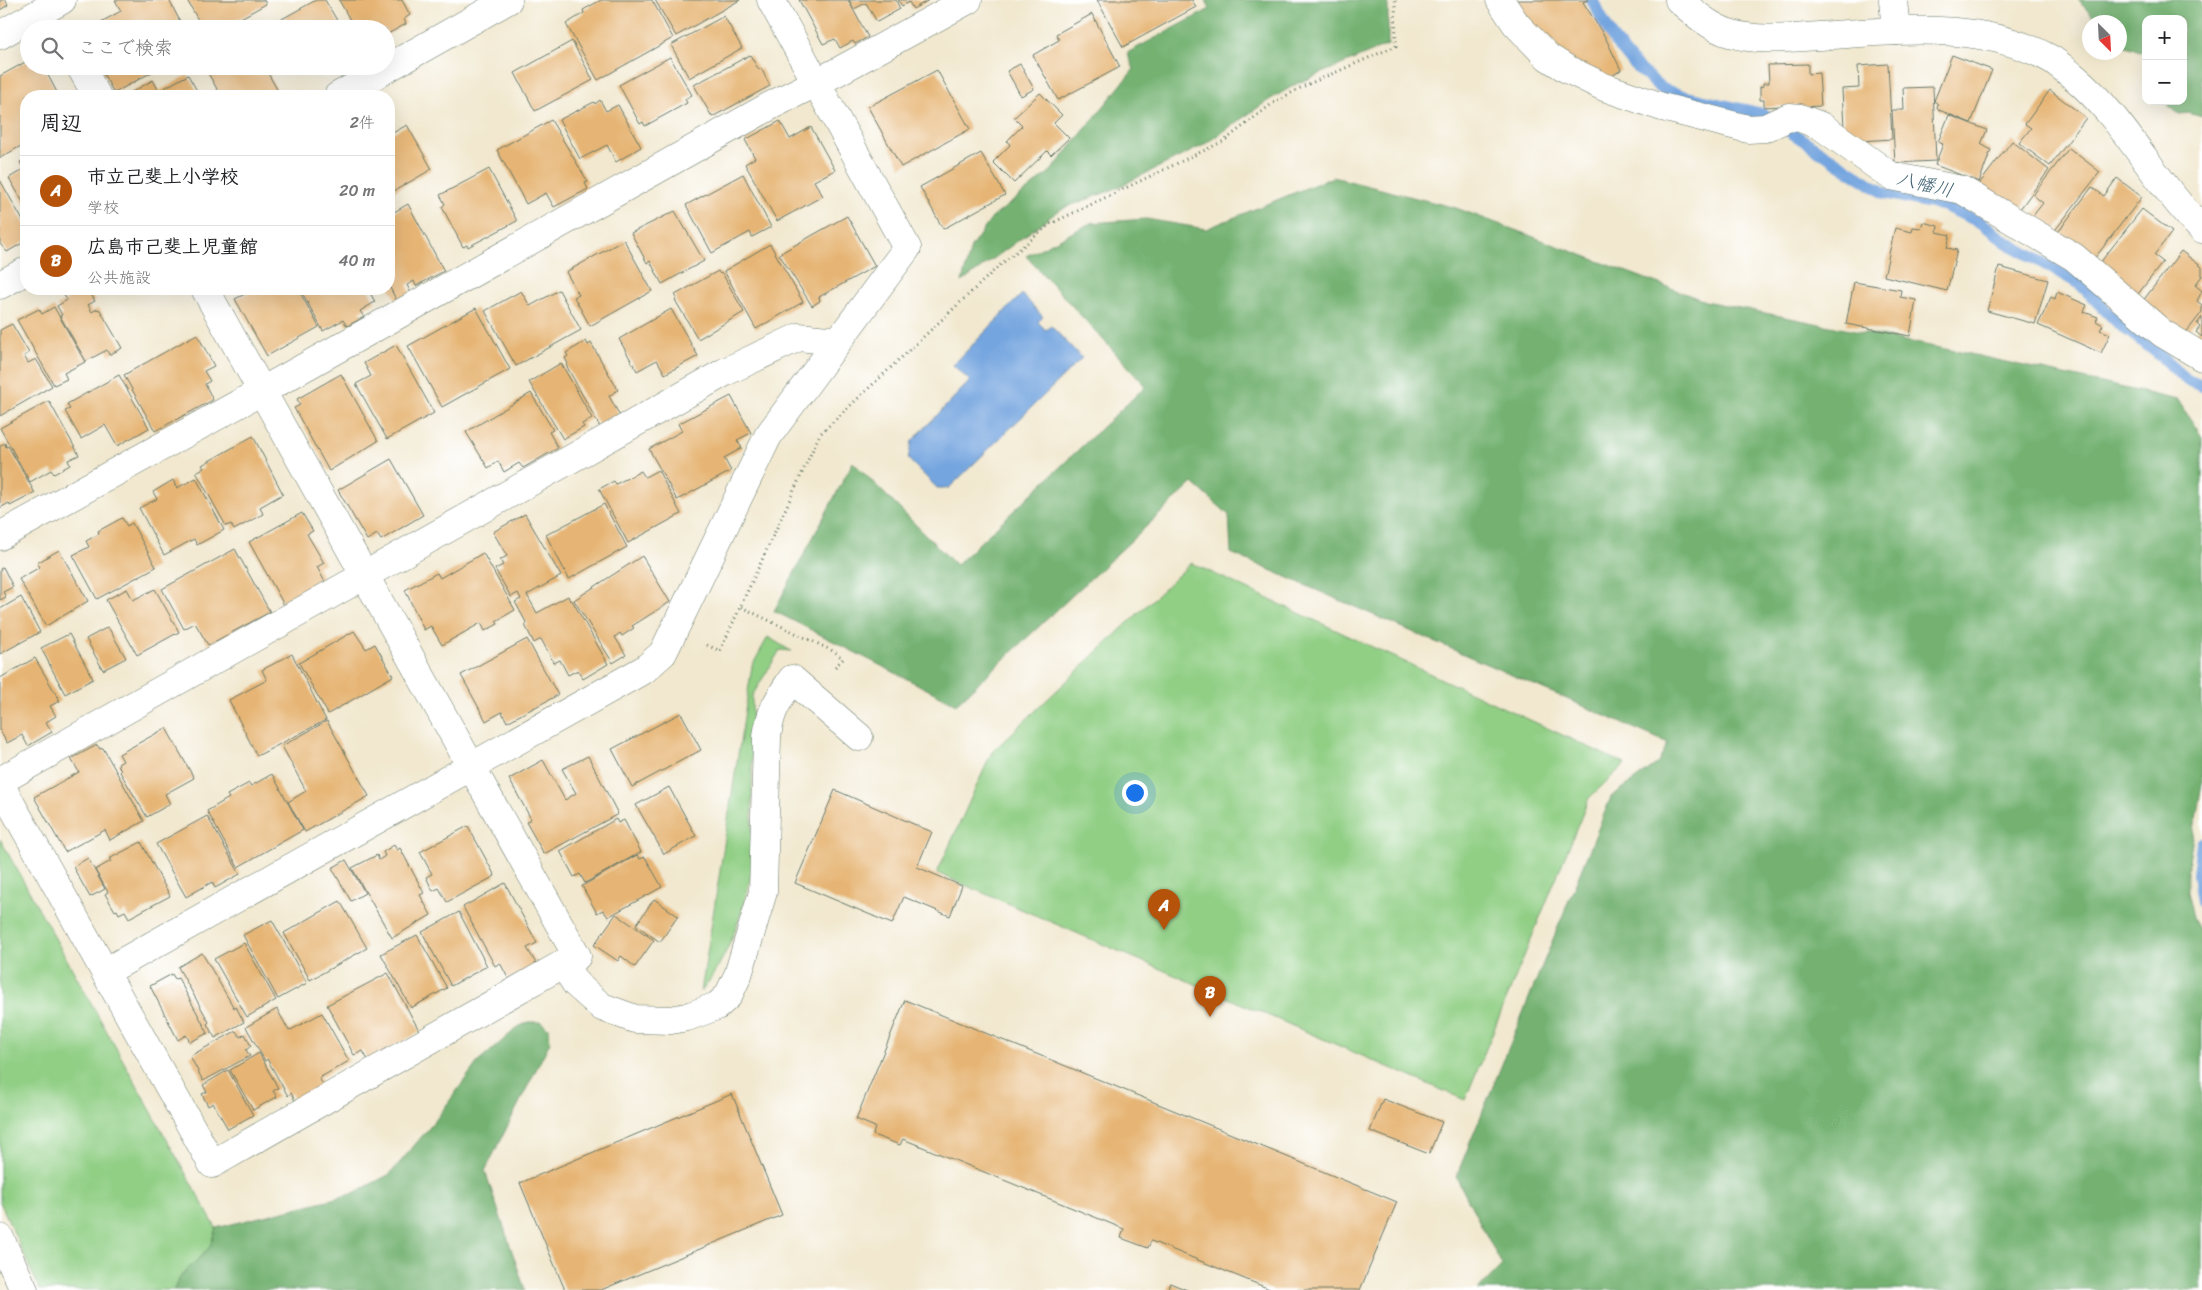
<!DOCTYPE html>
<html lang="ja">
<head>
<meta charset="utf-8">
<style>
	:root { --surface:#fff; --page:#f6f6f6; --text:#202124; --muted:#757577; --line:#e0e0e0; --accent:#b45309 }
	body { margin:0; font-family:Sriracha,"Klee One",sans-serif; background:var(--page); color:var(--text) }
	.controls { position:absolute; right:15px; top:15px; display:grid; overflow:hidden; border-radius:10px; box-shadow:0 5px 20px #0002 }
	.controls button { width:45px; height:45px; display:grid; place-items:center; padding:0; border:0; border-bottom:1px solid var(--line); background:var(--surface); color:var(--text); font:25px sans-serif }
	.compass { position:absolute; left:2082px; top:15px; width:45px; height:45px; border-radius:50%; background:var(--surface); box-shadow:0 5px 20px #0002; rotate:156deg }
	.you { position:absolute; left:1134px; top:792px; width:18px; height:18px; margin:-12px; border:4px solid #fff; border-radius:50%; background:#1a73e8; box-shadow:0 0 0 8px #1a73e833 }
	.badge { display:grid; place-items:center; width:32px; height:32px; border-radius:50%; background:var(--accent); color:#fff; font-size:16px; font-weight:700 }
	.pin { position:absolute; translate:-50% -41px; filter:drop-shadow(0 1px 2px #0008) }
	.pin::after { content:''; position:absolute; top:26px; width:18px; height:15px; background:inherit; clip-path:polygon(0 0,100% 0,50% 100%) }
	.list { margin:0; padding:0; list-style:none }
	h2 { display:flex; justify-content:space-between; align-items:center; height:65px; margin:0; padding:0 20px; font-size:21px }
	h2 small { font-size:16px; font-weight:400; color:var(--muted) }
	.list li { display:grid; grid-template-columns:32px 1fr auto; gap:15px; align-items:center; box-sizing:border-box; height:70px; padding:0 20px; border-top:1px solid var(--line) }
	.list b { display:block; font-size:19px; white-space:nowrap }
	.list p { margin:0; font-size:16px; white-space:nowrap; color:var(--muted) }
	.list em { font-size:16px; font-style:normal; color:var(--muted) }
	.icon { flex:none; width:28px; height:28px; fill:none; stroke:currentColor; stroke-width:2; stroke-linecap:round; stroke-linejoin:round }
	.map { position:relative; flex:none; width:2202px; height:1290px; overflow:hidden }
	.search { position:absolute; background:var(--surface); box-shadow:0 5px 20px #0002; left:20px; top:20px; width:375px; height:55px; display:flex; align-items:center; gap:12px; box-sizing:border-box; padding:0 18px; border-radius:28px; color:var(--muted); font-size:19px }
	.panel { position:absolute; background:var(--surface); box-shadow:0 5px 20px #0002; left:20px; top:90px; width:375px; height:205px; border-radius:20px }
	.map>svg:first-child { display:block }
</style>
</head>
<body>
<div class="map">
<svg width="2202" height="1290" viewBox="0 0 2202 1290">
	<rect width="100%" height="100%" fill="#fff"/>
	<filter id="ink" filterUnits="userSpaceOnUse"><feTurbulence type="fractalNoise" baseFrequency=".02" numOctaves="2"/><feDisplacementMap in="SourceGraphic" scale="10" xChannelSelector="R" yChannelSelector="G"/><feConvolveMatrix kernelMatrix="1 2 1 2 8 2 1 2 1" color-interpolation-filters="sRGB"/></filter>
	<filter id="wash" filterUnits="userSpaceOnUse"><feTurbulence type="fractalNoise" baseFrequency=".0096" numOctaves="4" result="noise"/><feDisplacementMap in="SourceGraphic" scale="20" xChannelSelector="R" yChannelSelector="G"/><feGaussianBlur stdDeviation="1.12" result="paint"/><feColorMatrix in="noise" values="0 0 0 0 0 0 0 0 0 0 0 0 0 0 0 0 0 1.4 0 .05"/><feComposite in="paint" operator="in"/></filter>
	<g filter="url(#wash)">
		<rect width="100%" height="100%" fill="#f1e8cf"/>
		<g fill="#91cf85" stroke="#58865c">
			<path d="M1191,563L1625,764L1589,798L1465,1100L937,873L992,752Z"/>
			<path d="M768,637L791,651L780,650L752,696V871C743,915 728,957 701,992L752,666Z"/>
			<path d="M0,839L216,1228C213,1235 212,1245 207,1250C196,1264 179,1272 174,1290H40L0,1202Z"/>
		</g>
		<g fill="#74b272" stroke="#4a7853">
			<path d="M1206,0H1388V45L1298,83L1269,100L1202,146L1112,190L1061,209L962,282L971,247L992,218L1051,171L1134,69L1127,53L1210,9Z"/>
			<path d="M2078,0H2200L2202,2V117L2189,113L2179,114L2169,106L2168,101H2183V19H2146V53L2120,44V22H2098Z"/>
			<path d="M1333,177L1456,208L1705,301L1970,354L2178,400L2202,437V783L2187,873V892L2193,918L2202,937V1290H1478L1502,1265L1456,1177L1611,797L1658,763L1668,743L1231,553L1229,515L1193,483L956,704L774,611L853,462L956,565L1146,386L1026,256L1091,223L1146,219L1206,229Z"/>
			<path d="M529,1022H541L549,1029L550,1042L485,1171L525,1290H174C179,1272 196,1264 207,1250C212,1245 213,1235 216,1228L352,1194L390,1174L435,1121L477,1063L518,1027Z"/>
		</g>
		<path fill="#75a5df" stroke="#4a718a" d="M1022,294L1043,317L1038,322L1046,330L1051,326L1082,358L949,488H937L908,459L912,441L970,381L953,365Z"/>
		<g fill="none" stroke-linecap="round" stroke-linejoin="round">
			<g stroke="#75a5df" stroke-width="12">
				<path d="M1592,0L1613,39L1635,65L1662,89L1683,96L1763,114L1884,193L1945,206L1982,223L2006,242L2080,284L2119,324L2156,352L2187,380L2202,386"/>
				<path d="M2202,843L2198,874L2202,903"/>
			</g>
		</g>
		<g id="blocks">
			<g fill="#e6b575">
				<path d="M0,0H6L8,5L0,10Z"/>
				<path d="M115,0H169L184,29H88L121,11Z"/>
				<path d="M187,0H264L266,4L221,29H203Z"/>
				<path d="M316,0H325L342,29H264Z"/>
				<path d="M339,0H402L410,15L404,19L406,24L386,35V29H355Z"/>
				<path d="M601,0H652L673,38L598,80L566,24L584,13L583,10Z"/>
				<path d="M655,0H740L676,36Z"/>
				<path d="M799,0H848L868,37L855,44L853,41L840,48L835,39L823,44Z"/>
				<path d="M849,0H896L900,9L877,22L866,3L854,9Z"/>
				<path d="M898,0H929L913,9L909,2L902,6Z"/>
				<path d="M1097,0H1192L1196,7L1123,47Z"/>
				<path d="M1508,0H1588L1583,2L1605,37L1621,70L1604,81L1566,62Z"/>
				<path d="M1092,14L1120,67L1058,100L1033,55L1059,40L1056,34Z"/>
				<path d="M724,16L742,48L689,78L671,45Z"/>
				<path d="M572,41L593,80L535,111L515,73Z"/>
				<path d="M750,55L759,70L761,68L770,86L712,117L694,85Z"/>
				<path d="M1952,55L1992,70L1971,123L1939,110L1937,107L1938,104L1934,101Z"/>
				<path d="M670,57L692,95L685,99L687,103L645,126L643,122L640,124L619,85Z"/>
				<path d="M29,60V66H43L59,96H26V143L0,158V76Z"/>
				<path d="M1020,64L1034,89L1021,96L1007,71Z"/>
				<path d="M1808,64V74L1819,73L1821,106L1800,107L1799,105L1764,107V100H1760V87L1763,86V83H1769L1768,65Z"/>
				<path d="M1888,64L1892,139L1861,141L1844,129L1842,89L1859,88L1858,66Z"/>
				<path d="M99,66H163L114,93Z"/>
				<path d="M204,66H264L279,93L272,96H221Z"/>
				<path d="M286,66H301L289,73Z"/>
				<path d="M937,70L970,129L901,167L868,107Z"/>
				<path d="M188,75L200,96H125L153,80L159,91Z"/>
				<path d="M1933,87L1936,161L1895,163L1892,110H1904L1903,88Z"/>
				<path d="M2050,90L2086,118L2050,166L2019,143L2031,128L2025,124Z"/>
				<path d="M1040,93L1062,115L1054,123L1069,138L1051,155L1047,151L1014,183L993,162L1010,145L1007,141L1022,126L1014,118Z"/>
				<path d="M600,100L606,111L618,105L641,147L616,162L607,145L580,159L559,120L594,102L595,104Z"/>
				<path d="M1949,115L1987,130L1981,144L1991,150L1979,182L1935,165L1943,144L1938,142Z"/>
				<path d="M551,120L588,182L585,183L588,189L554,207L546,193L526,204L497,150Z"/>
				<path d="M780,121L790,139L811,127L835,170L814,181L823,196L777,221L745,164L755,158L745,140Z"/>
				<path d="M407,125L432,169L389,194V135Z"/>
				<path d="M2012,141L2049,170L2017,213L1979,184Z"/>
				<path d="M2069,148L2100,172L2053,233L2032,217L2043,203L2033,195Z"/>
				<path d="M981,153L1005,195L943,229L920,187Z"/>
				<path d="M26,159V207L9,178L24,169L20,162Z"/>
				<path d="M489,169L517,221L468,247L467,245L463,247L442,207L445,204L440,195Z"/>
				<path d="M743,174L771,227L752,237L750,232L712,253L686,205Z"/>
				<path d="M2117,178L2142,197L2094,259L2058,232L2092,187L2104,196Z"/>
				<path d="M0,180L26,226V241L7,252L0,244Z"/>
				<path d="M408,204L444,271L416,286L414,281L407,285L411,293L397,301L389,286V215Z"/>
				<path d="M2142,209L2172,232L2154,255L2163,262L2138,294L2099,264Z"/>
				<path d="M675,211L704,261L662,284L650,261L647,263L631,233Z"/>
				<path d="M847,216L875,266L819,297L820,301L812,306L779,254Z"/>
				<path d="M1923,222L1938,226L1937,232L1950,235L1947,248L1957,250L1947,291L1884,276L1895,228L1912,232L1913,227L1921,228Z"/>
				<path d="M624,240L652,291L590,326L574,297L579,295L566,272Z"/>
				<path d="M770,244L803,302L756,329L724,271Z"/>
				<path d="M2181,251L2202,267V276L2195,285L2202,291L2197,301L2202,305V312L2185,334L2142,302Z"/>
				<path d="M1999,267L2048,280L2035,324L1987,311Z"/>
				<path d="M718,271L720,274L722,273L744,312L698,339L675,300L677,298L675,295Z"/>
				<path d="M1854,282L1901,290L1900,297L1916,300L1910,336L1846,324Z"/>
				<path d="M76,289H88L95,301L88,305L92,312L97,309L100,310L122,348L109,355L107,350L86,361L60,316L62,315L57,306L67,300L64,295Z"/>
				<path d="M255,289H298L319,327L267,356L235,299Z"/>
				<path d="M300,289H368L375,302L360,311L364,317L347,326L343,320L323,331Z"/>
				<path d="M559,290L581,330L516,366L485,311L521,291L530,306Z"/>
				<path d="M2057,292L2087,305L2084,312L2098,317L2096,321L2103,325L2100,330L2110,334L2101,353L2038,325L2051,297L2055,299Z"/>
				<path d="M54,307L85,362L64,373L67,379L54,385L17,320L39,309L42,314Z"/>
				<path d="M476,308L510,369L442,407L408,346Z"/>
				<path d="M671,309L698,356L665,374L657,360L637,371L619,339Z"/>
				<path d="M2202,317V337L2196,332L2200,327L2197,324Z"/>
				<path d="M12,324L29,353L24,356L28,363L36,359L52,386L0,416V330Z"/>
				<path d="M197,334L214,366L204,371L210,381L205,384L213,400L155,431L124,375Z"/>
				<path d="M586,341L588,345L591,343L618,390L609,396L620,416L600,427L566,365L568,364L565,358L568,356L566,353Z"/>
				<path d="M396,345L434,413L387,439L356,384L371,376L364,363Z"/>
				<path d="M561,363L592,418L582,424L584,427L563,439L529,382Z"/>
				<path d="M341,374L378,441L329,471L294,408L300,405L297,399Z"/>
				<path d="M119,375L149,428L117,446L105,425L81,439L65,411L70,409L67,404Z"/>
				<path d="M531,393L553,430L549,432L558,448L523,468L519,463L504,472L498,461L488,468L466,432Z"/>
				<path d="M731,396L751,433L737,440L742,448L724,458L731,471L677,500L649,449L682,431L678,424Z"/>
				<path d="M49,401L79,455L68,460L70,465L54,474L51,470L30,482L0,428Z"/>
				<path d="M253,436L283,494L260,507L263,514L234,530L231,524L226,526L196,472L204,468L202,465Z"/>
				<path d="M5,443L6,447L8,446L35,493L10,506L9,503L0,508V446Z"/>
				<path d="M391,459L423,515L381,540L377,534L367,540L338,490Z"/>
				<path d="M658,470L681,514L628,543L599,489L614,481L616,484L641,471L645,477Z"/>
				<path d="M196,478L224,530L197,545L194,539L164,555L139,508L157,499L153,492L173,480L177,488Z"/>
				<path d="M604,504L627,547L569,579L546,535Z"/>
				<path d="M302,513L313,531L307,534L324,563L317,567L325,582L284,605L249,542Z"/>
				<path d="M525,514L561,576L527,595L537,613L568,596L570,601L572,600L608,664L583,679L578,670L568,675L560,660L554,663L541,639L534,643L525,625L527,624L515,602L521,599L518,593L511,597L495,569L503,565L500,560L507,556L493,532Z"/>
				<path d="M122,518L127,526L132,523L156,567L97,599L73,555L89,547L86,541L99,534L98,531Z"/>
				<path d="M235,549L270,612L208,645L195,623L184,629L162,589Z"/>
				<path d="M59,550L88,601L46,626L19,579L40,567L37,563Z"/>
				<path d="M483,553L515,610L496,621L498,624L485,631L481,623L442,645L431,626L424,630L405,590L437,573L440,578Z"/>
				<path d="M642,556L670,602L632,626L634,628L622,636L620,633L615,637L626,655L613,663L574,600Z"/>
				<path d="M3,567L13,587L3,592L6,597L0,600V569Z"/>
				<path d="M127,589L133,600L155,589L179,632L137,655L106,600Z"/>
				<path d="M21,597L40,632L0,654V609Z"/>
				<path d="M108,627L126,658L103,670L86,639Z"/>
				<path d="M354,631L366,649L375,644L393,676L328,714L299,663Z"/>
				<path d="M69,634L93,679L65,694L41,648Z"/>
				<path d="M527,639L558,695L507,722L502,712L486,721L461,675Z"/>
				<path d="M292,654L326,720L257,756L229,700L267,680L262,670Z"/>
				<path d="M35,658L60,701L50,706L56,716L46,722L52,732L28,746L22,735L7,743L0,731V678Z"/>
				<path d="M681,713L701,750L632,787L612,749Z"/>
				<path d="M327,721L369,796L305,832L288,802L306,791L282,746Z"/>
				<path d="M166,728L194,778L165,794L170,804L147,817L120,772L121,771L118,764L123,761L119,754Z"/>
				<path d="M97,745L100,749L103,748L144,821L110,840L105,830L65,852L34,797L79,772L71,759Z"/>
				<path d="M588,756L618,814L544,854L526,822L531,819L509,779L543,760L565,800L576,793L562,769Z"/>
				<path d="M272,774L303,830L238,867L207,811L229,798L227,795L249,783L251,786Z"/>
				<path d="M669,787L696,836L664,854L636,805Z"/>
				<path d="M835,790L932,832L917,867L962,886L950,916L904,897L892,924L795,883Z"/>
				<path d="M207,816L240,874L215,888L212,882L186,897L156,844Z"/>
				<path d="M616,819L618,823L624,820L641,852L585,883L580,874L574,877L560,851Z"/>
				<path d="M468,826L495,876L447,902L439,888L433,891L426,877L432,874L420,852Z"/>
				<path d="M141,842L170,896L129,918L125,911L119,914L117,910L115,911L105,894L108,892L95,870L111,861L109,859Z"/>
				<path d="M394,845L397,850L400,848L424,893L420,895L431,915L392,938L352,868L377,855L379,860L385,856L383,852Z"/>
				<path d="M637,855L640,859L645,857L662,887L608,917L603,910L597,913L582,886Z"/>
				<path d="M88,858L105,889L90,897L73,867Z"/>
				<path d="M346,860L365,893L351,901L332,868Z"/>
				<path d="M505,883L537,943L527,948L537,965L509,980L500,963L495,966L463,907Z"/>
				<path d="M654,899L678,916L660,942L636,925Z"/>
				<path d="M340,901L367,948L310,980L284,933Z"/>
				<path d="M459,912L487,966L451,986L422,932Z"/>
				<path d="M616,914L654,940L635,967L621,956L618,961L594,945Z"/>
				<path d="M272,920L307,983L278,999L243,935Z"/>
				<path d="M417,935L447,988L411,1008L381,954Z"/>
				<path d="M244,943L276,1000L247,1017L214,959Z"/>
				<path d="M202,953L234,1008L236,1007L244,1022L215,1038L207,1024L209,1022L178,967Z"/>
				<path d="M388,973L420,1032L368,1060L363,1051L354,1055L327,1005Z"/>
				<path d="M172,974L175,979L178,978L208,1033L190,1042L186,1035L178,1040L150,986Z"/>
				<path d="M905,1000L1397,1202L1360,1290H1272L1151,1241L1148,1248L1121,1238L1124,1229L903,1139L900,1145L873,1135L875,1127L856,1119Z"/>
				<path d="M277,1009L289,1031L322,1013L349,1061L319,1078L324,1086L295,1101L291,1093L288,1096L267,1059L265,1061L246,1027Z"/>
				<path d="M236,1031L240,1037L245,1034L251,1046L246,1050L250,1056L203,1081L190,1056Z"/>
				<path d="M259,1053L278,1088L273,1091L277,1097L253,1110L230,1070Z"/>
				<path d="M228,1070L253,1115L228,1129L213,1103L208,1106L202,1094L207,1092L203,1085Z"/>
				<path d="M732,1094L782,1215L601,1290H565L520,1183Z"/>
				<path d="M1383,1099L1442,1122L1429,1154L1370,1131Z"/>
				<path d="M1170,1283L1187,1290H1167Z"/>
			</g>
		</g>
	</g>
	<g filter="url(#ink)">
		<use href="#blocks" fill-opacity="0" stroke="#68796a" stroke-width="1"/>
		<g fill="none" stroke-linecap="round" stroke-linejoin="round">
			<defs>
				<g id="minor">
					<path d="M1500,0L1516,24L1548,57L1567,69L1604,87L1662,107L1748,129L1765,128L1789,117L1800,118L1821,126L1891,176L1962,190L2074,257L2162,333L2202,357"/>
					<path d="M1679,0C1694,13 1710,27 1729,33C1759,42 1789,38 1819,36C1897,31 1978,20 2049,58C2057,62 2065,70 2073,76C2125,119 2154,182 2202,229"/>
					<path d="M1893,0L1896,31"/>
					<path d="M0,35L62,0"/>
					<path d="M80,66L97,96"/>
					<path d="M338,96L508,0"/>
					<path d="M0,285L26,271"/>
					<path d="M0,536L262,391L770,106L837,72L968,0"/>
					<path d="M0,781L725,372L799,337L837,341"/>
					<path d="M0,784L212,1164L577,956L205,289"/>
					<path d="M563,964L576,984L602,1007L635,1019L671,1020L687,1017L717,1006L728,996L738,975L763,892L767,737C770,711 778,700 792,679L859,737"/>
					<path d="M105,972L645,669L663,653L768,436L907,248L771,0"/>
					<path d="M0,1238L24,1290"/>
				</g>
			</defs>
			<use href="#minor" stroke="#68796a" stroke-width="29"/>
			<g stroke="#68796a" stroke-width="3" stroke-dasharray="1 4" stroke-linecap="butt">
				<path d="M741,607L835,652L843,659L834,668"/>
				<path d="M707,645L720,651L820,434L999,266L1050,224L1224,141L1273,103L1302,87L1396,46L1395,0"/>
			</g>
			<use href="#minor" stroke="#fff" stroke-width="28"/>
		</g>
	</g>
	<g text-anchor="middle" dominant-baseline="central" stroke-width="4" stroke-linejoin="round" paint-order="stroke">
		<g font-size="19" font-style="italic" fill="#3d6170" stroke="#fff">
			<text transform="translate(1925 184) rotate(14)">八幡川</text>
		</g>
	</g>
</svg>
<div class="controls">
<button>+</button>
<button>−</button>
</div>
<svg class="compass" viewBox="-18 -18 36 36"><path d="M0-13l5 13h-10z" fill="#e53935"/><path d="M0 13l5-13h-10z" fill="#757577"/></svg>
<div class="you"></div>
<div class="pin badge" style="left:1164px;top:930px">A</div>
<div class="pin badge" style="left:1210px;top:1017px">B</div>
<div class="search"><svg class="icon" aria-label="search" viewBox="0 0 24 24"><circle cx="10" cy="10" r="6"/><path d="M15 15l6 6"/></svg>ここで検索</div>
<section class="panel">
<h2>周辺<small>2件</small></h2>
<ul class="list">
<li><span class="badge">A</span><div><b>市立己斐上小学校</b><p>学校</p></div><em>20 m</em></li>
<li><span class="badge">B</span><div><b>広島市己斐上児童館</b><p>公共施設</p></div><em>40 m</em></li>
</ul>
</section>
</div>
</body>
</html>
